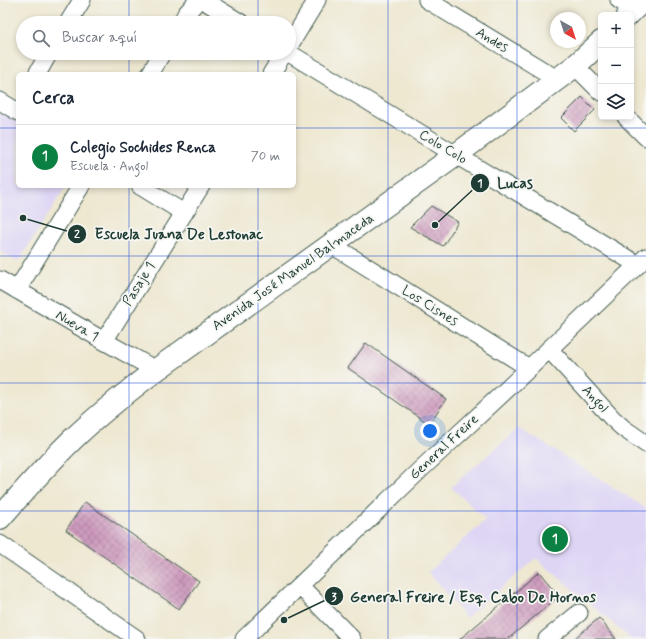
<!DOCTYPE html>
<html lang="es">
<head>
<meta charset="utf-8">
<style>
	:root { --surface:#fff; --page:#f6f6f7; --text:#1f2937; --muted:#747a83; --line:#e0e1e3; --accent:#0b8043 }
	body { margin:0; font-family:Mynerve,sans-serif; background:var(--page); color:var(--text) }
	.controls { position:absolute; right:12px; top:12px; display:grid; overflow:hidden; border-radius:6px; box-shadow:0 2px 6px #0003 }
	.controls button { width:36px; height:36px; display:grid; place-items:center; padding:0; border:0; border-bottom:1px solid var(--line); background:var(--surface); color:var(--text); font:20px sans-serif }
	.compass { position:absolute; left:550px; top:12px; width:36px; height:36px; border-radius:50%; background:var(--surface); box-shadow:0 2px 6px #0003; rotate:141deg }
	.you { position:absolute; left:430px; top:431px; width:14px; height:14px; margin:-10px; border:3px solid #fff; border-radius:50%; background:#1a73e8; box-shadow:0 0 0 6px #1a73e833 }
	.badge { display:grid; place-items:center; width:26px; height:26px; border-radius:50%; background:var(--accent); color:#fff; font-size:13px; font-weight:700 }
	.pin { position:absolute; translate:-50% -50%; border:2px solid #fff; box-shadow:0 1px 4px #0006 }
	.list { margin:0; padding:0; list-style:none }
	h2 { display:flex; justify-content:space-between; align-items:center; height:52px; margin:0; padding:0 16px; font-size:17px }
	h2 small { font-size:13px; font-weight:400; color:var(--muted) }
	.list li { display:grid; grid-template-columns:26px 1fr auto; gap:12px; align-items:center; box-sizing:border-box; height:64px; padding:0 16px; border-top:1px solid var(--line) }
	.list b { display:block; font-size:15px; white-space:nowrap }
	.list p { margin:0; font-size:13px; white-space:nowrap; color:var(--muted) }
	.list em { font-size:13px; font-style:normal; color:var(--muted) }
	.icon { flex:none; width:22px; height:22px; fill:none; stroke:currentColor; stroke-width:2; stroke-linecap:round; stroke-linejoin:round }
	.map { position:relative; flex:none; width:646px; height:639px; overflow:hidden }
	.search { position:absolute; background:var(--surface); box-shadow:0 2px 6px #0003; left:16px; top:16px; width:280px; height:44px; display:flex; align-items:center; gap:10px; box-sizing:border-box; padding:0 14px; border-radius:22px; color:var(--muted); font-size:15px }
	.panel { position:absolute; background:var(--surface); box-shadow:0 2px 6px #0003; left:16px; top:72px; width:280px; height:116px; border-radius:6px }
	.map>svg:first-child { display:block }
</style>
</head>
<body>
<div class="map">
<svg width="646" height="639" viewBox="0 0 646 639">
	<defs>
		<pattern id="building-cross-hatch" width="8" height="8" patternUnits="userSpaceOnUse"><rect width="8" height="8" fill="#ce9abe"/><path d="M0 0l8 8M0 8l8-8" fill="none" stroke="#a77f9b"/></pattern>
	</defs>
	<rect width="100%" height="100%" fill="#f6f6f2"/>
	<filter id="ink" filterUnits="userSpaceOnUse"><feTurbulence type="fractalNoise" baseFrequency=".025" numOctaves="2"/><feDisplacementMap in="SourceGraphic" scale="8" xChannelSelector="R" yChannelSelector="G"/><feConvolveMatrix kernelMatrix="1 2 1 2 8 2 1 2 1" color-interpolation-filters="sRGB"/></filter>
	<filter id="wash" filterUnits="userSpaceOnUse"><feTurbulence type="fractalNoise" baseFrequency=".012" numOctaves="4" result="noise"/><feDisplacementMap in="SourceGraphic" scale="16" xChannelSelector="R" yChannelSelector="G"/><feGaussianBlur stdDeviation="0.9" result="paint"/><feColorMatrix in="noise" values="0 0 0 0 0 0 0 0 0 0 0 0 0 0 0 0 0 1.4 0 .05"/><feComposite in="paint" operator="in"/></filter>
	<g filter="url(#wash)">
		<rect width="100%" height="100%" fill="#eee8d1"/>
		<g fill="#ded5f5">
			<path d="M0,111L18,122V186H66L18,262L0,251Z"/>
			<path d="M519,428L646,508V636L644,639H631L536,558L466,618L428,572L486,520L451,487Z"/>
		</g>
		<g id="blocks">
			<g fill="url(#building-cross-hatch)">
				<path d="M582,97L595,110L574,131L561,118Z"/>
				<path d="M431,206L458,222L443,246L410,227Z"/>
				<path d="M366,343L446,399L429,424L348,368Z"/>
				<path d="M85,502L199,581L179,609L66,530Z"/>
				<path d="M539,572L559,596L508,639H460Z"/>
				<path d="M599,618L616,639H574Z"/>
			</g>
		</g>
	</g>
	<g filter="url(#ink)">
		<use href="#blocks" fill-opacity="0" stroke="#3e574c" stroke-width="1"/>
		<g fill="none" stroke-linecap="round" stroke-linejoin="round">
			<defs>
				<g id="minor">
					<path d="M203,0L241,23"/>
					<path d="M427,0L557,79"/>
					<path d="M619,0L634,9"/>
					<path d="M68,23L82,0"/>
					<path d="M181,23L186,14L198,0"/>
					<path d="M289,46L317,0"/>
					<path d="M289,53L456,155L638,265"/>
					<path d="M575,66L601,92"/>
					<path d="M37,74L49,53"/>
					<path d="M150,74L162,53"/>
					<path d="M271,74L284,53"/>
					<path d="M0,101L18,112"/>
					<path d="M626,117L646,137"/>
					<path d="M140,186L184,213"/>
					<path d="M332,245L529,368"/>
					<path d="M0,280L104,341L156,370"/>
					<path d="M17,290L81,186"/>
					<path d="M104,341L201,186"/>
					<path d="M549,349L612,418L623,428L646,444"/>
					<path d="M0,544L137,639"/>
					<path d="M300,586L352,639"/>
					<path d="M244,639L421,469L503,393L646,257"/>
					<path d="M547,639L579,613"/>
				</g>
				<g id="major">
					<path d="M628,15L643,0"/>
					<path d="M0,518C24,491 47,464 73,439C99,414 127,392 156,370L456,155L575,66L601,42"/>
				</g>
			</defs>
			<use href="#minor" stroke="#3e574c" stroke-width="19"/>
			<use href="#major" stroke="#3e574c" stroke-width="24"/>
			<use href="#minor" stroke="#fff" stroke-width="17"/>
			<use href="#major" stroke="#fff" stroke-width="22"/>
		</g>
	</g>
	<path fill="none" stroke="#1d4ed8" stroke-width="1" stroke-opacity="0.55" d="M129,0V23M258,0V23M388,0V639M517,0V639M129,53V74M258,53V74M0,128H18M294,128H646M129,186V639M258,186V639M0,256H646M0,383H646M0,511H646"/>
	<g text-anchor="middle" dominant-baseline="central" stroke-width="3.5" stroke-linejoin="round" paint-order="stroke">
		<g font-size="14" fill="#1f3d34" stroke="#f6f6f2">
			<text transform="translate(492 40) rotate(31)">Andes</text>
			<text transform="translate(443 147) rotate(31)">Colo Colo</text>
			<text transform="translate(293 272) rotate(-35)">Avenida José Manuel Balmaceda</text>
			<text transform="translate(139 284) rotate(-58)">Pasaje 1</text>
			<text transform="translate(430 306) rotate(32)">Los Cisnes</text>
			<text transform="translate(77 326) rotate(31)">Nueva 1</text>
			<text transform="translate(595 399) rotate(47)">Angol</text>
			<text transform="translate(444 447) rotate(-43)">General Freire</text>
		</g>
	</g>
	<path fill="none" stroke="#1f3d34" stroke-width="1.5" d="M435 225L480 183M23 218L77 234M284 620L334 596"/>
	<g fill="#1f3d34" stroke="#f6f6f2" stroke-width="1.5">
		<circle cx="435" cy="225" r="4"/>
		<circle cx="23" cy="218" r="4"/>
		<circle cx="284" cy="620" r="4"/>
		<circle cx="480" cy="183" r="10"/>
		<circle cx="77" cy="234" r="10"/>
		<circle cx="334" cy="596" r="10"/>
	</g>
	<g font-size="12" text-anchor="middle" font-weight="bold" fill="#fff">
		<text x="480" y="187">1</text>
		<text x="77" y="238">2</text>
		<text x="334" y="601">3</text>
	</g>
	<g font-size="15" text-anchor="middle" font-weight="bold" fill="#1f3d34" stroke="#f6f6f2" stroke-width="3.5" stroke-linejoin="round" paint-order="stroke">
		<text x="515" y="188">Lucas</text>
		<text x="179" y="239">Escuela Juana De Lestonac</text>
		<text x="473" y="602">General Freire / Esq. Cabo De Hornos</text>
	</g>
</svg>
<div class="controls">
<button>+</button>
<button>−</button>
<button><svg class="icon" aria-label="layers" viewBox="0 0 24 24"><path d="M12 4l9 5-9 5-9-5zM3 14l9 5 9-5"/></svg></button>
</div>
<svg class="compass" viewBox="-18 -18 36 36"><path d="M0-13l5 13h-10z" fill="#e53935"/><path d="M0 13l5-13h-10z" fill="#747a83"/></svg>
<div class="you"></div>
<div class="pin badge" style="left:555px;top:539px">1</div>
<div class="search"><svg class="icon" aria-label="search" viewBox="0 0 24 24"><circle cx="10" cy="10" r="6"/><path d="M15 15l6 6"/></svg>Buscar aquí</div>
<section class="panel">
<h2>Cerca<small></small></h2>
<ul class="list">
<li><span class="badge">1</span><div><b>Colegio Sochides Renca</b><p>Escuela · Angol</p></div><em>70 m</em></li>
</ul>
</section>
</div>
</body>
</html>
